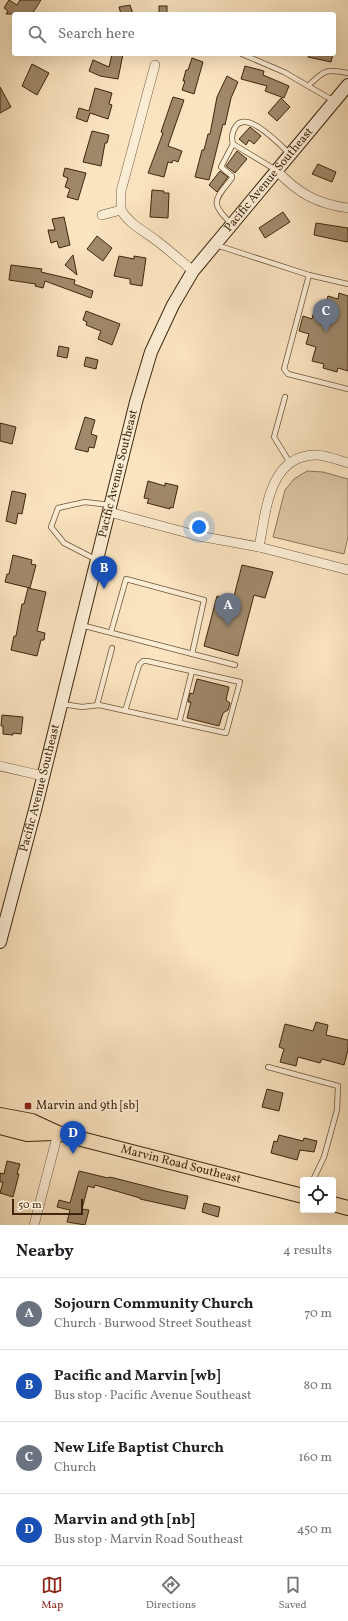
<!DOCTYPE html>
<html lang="en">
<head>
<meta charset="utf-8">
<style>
	:root { --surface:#fff; --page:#f2f2f2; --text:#202124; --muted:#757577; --line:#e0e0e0; --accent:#8f2418 }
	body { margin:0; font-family:Vollkorn,serif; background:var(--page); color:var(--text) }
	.controls { position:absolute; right:12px; bottom:12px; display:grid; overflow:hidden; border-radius:4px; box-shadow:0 4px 16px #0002 }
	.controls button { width:36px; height:36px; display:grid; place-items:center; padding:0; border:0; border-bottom:1px solid var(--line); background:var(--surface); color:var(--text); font:20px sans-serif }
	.scale { position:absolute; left:12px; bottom:10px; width:71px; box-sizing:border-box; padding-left:4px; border:2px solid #3e270d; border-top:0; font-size:11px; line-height:14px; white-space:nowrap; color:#3e270d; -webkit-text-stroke:3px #fcedd6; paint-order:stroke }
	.you { position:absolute; left:199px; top:527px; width:14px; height:14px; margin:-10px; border:3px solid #fff; border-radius:50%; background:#1a73e8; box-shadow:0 0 0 6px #1a73e833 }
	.badge { display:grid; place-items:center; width:26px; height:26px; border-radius:50%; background:var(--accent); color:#fff; font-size:13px; font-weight:700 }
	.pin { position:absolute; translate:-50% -33px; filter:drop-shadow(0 1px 2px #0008) }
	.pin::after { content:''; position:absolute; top:21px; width:14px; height:12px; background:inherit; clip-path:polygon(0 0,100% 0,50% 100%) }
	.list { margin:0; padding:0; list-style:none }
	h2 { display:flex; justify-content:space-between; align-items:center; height:52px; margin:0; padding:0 16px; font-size:17px }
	h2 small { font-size:13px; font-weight:400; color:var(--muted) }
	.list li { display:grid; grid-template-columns:26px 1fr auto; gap:12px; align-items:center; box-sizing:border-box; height:72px; padding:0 16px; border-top:1px solid var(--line) }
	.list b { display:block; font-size:15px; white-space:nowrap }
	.list p { margin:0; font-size:13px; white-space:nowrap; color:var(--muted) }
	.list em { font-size:13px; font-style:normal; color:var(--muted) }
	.icon { flex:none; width:22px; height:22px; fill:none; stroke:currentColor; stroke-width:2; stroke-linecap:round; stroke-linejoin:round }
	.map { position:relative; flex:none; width:348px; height:1225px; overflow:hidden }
	.search { position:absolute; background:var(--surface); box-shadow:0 4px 16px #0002; left:12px; right:12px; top:12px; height:44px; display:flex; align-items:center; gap:10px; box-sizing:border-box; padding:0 14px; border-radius:4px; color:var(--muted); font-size:15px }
	.sheet { height:340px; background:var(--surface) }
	nav { display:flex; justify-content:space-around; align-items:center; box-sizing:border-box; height:56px; border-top:1px solid var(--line); background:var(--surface); font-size:11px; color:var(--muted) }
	nav a { display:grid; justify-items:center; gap:2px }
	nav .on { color:var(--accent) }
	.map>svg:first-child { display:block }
</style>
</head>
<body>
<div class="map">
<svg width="348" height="1225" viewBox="0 0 348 1225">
	<rect width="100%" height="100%" fill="#fbe4c0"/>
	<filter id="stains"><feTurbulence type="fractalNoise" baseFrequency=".005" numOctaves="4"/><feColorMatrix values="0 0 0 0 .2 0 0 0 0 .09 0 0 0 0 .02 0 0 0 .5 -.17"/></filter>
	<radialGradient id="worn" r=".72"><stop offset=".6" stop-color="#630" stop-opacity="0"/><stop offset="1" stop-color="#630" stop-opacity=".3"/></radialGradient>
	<path fill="#dbc4a2" stroke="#8c7658" d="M307,471L323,472L348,479V537L344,554L273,537L285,490L294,479Z"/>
	<g fill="#a0896a" stroke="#3e270d">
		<path d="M9,0L17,5L20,0H41L32,14H6L8,11L4,8Z"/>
		<path d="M130,5L133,14H121L119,7Z"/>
		<rect x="159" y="6" width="8" height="8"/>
		<path d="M112,54H123L118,79L100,76L89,71L93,60L109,67Z"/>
		<path d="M309,54H333L331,62L308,57Z"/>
		<path d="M192,58L203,62L194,94L182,90L185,81H183L186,70H188Z"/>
		<path d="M32,64L49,73L37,95L22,86Z"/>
		<path d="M245,66L264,71L263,75L289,86L284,98L265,91L267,86L241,79Z"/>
		<path d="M227,76L238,82L231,98L225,125L223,124L209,180L195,177L202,150H204L208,134H210L217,97Z"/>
		<path d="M0,87L11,107L0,113Z"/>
		<path d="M95,88L112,93L109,104L112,105L108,119L90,113L87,122L76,118L79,108L89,111Z"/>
		<path d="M173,97L184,100L168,146L182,151L178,162L173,160L172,163L168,162L164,177L148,173L163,133L161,132Z"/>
		<path d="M281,98L290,107L277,121L268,113Z"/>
		<path d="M250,127L261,136L254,144L249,140L246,145L239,139Z"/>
		<path d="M92,131L109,135L107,143H105L101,166L83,162Z"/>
		<path d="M237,151L247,159L235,173L226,166Z"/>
		<path d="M318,164L336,172L332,182L312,174Z"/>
		<path d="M65,168L86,173L78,200L67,197L70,189L65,187L68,178L63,176Z"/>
		<path d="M220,171L228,177L217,192L209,185Z"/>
		<path d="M152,190L164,191V193H169L168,218L150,217Z"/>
		<path d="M283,212L290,222L265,238L259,228Z"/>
		<path d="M64,217L70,245L59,248L57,241L51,243L48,230H55L52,219Z"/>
		<path d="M316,223L348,228V240L347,242L314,235Z"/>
		<path d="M97,236L112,248L103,261L87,249Z"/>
		<path d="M73,255L77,275L65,265Z"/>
		<path d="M119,256L134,259V256L146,258L142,286L130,284V279L114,276Z"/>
		<path d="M11,265L42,269L41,272L75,280L74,284L93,291L91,298L45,281L43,288L35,286L36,284L9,280Z"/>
		<path d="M339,293L348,296V371L338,368L337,372L323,368L324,364L312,361L316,347L306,344L309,334L299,331L303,316L312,319L315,307L324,310L328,296L338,299Z"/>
		<path d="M86,311L120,324L112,345L98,339L101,331L86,325L87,322L83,320Z"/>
		<path d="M59,346L69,348L67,358L57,356Z"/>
		<path d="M86,357L98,360L96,369L84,366Z"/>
		<path d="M85,417L95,420L91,434L97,436L94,448L89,447L88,452L75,449Z"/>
		<path d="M0,423L16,427L12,444L0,441Z"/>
		<path d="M148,481L165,486V483L178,486L173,508L170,507V509L147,503L149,499L144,498Z"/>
		<path d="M12,491L26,494L22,514L18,513L16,524L6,521Z"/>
		<path d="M13,555L32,560L31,564L36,565L30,588L5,582L7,574H9Z"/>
		<path d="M242,565L273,572L265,598L254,595L238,656L204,646L217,596L233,600Z"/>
		<path d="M28,588L46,592L37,631L45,633L44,640H41L37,656L11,650L14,636H16L22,604H24Z"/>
		<path d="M197,679L229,687L226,700L230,703L228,710L223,713L219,726L187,718L191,702H188L190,693L193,694Z"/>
		<path d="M2,715L23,717L21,734L13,733V735L3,734V726H1Z"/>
		<path d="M316,1022L328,1025L326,1035L348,1040V1050L344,1065L322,1059L320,1063L298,1057L296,1066L280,1062L284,1049L279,1047L285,1024L313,1031Z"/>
		<path d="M267,1089L283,1093L279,1111L262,1107Z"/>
		<path d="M279,1135L303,1141L304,1138L317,1141L314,1152L300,1150L297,1160L271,1153L274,1141L277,1142Z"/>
		<path d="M7,1161L20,1164L17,1174H19L13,1197L0,1193L3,1182H0V1173L4,1174Z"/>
		<path d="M79,1171L108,1178L109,1177L114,1178L165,1191L188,1196L185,1209L140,1199V1198L95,1185L94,1188L88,1186L82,1209L89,1210L85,1225L67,1222L70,1210L57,1207L59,1200L70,1203Z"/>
		<path d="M204,1203L220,1207L218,1217L202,1212Z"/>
	</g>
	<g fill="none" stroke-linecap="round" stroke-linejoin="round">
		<defs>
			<g id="service">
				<path d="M242,54L284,72L334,101"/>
				<path d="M308,86C324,71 325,68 348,73"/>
				<path d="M276,170L233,144C231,138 232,132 236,126C248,110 280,145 290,154"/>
				<path d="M231,223C208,202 216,199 232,178V176L221,167L233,144"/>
				<path d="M216,245L309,275L348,284"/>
				<path d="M309,275L284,369L288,374L348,389"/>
				<path d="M285,397L274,437L290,463"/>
				<path d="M97,560L64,543L51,527L58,508L85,502L110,505"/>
				<path d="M81,625L235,665"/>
				<path d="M111,632L126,579L204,600L192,654"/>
				<path d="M62,704L82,707L99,705L226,733L240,682L147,661H143L139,665L125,711"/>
				<path d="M97,705L112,648"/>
				<path d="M179,723L192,671"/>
				<path d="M268,1067L338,1086L337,1110L324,1157L313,1180"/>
			</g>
			<g id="minor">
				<path d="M276,170C298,193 317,204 348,208"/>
				<path d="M121,210C129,224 144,231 157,241C169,250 181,261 193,271"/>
				<path d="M102,215L121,210V191L155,65"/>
				<path d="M109,512L199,536L259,547L348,570"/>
				<path d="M259,547C266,513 268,456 315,455C326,455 338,460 348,463"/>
				<path d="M0,766L43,776"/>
				<path d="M34,1225L58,1133"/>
			</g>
			<g id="secondary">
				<path id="s1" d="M0,942L35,810L136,402L151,352L173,305L193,271L348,85"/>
			</g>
			<g id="primary">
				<path id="s2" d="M0,1115L32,1121L58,1133L303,1196"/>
				<path d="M0,1127L27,1134L54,1133"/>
				<path d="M333,1204L348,1208"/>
			</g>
		</defs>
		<use href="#service" stroke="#6d563a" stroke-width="6"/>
		<use href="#minor" stroke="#6d563a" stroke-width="10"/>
		<use href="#secondary" stroke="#3e270d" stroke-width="14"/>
		<use href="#primary" stroke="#3e270d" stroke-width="16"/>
		<use href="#service" stroke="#fcedd6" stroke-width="4.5"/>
		<use href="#minor" stroke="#fcedd6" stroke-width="9"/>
		<use href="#secondary" stroke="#fcedd6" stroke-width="12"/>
		<use href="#primary" stroke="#fbe4c0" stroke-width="14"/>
	</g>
	<rect fill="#8f2418" stroke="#fcedd6" stroke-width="1.5" x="24" y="1102" width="8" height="8" rx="2"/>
	<g text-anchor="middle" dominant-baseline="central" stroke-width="3.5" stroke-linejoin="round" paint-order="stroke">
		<g font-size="12" fill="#3e270d" stroke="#fcedd6">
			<text stroke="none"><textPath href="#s1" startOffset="819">Pacific Avenue Southeast</textPath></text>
			<text stroke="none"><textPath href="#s1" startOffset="483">Pacific Avenue Southeast</textPath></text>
			<text stroke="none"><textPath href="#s1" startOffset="159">Pacific Avenue Southeast</textPath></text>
			<text stroke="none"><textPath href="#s2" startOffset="188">Marvin Road Southeast</textPath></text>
		</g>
		<g font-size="12" fill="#3e270d" stroke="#fcedd6" text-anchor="start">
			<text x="36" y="1106">Marvin and 9th [sb]</text>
		</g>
	</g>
	<rect width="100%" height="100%" filter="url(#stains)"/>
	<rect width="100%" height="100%" fill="url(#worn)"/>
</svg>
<div class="controls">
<button><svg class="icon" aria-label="locate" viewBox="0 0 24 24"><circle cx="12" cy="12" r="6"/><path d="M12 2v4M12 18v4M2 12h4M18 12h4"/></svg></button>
</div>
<div class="scale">50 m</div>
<div class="you"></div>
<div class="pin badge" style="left:228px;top:626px;background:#6b7280">A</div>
<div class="pin badge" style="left:104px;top:589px;background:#1a4fb4">B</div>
<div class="pin badge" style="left:326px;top:332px;background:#6b7280">C</div>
<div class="pin badge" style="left:73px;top:1154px;background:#1a4fb4">D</div>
<div class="search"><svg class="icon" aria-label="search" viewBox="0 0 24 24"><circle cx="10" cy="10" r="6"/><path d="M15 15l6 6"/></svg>Search here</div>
</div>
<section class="sheet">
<h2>Nearby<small>4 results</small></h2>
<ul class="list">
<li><span class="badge" style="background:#6b7280">A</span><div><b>Sojourn Community Church</b><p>Church · Burwood Street Southeast</p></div><em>70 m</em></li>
<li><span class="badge" style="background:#1a4fb4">B</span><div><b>Pacific and Marvin [wb]</b><p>Bus stop · Pacific Avenue Southeast</p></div><em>80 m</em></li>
<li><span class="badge" style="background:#6b7280">C</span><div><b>New Life Baptist Church</b><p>Church</p></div><em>160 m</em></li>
<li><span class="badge" style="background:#1a4fb4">D</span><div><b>Marvin and 9th [nb]</b><p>Bus stop · Marvin Road Southeast</p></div><em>450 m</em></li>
</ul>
</section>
<nav>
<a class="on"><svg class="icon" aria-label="map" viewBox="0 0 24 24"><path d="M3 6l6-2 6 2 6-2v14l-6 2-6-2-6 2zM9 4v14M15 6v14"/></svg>Map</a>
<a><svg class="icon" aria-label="directions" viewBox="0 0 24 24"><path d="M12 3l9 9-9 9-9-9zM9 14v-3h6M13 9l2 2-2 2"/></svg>Directions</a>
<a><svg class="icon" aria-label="saved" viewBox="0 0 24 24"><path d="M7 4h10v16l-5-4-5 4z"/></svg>Saved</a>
</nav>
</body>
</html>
